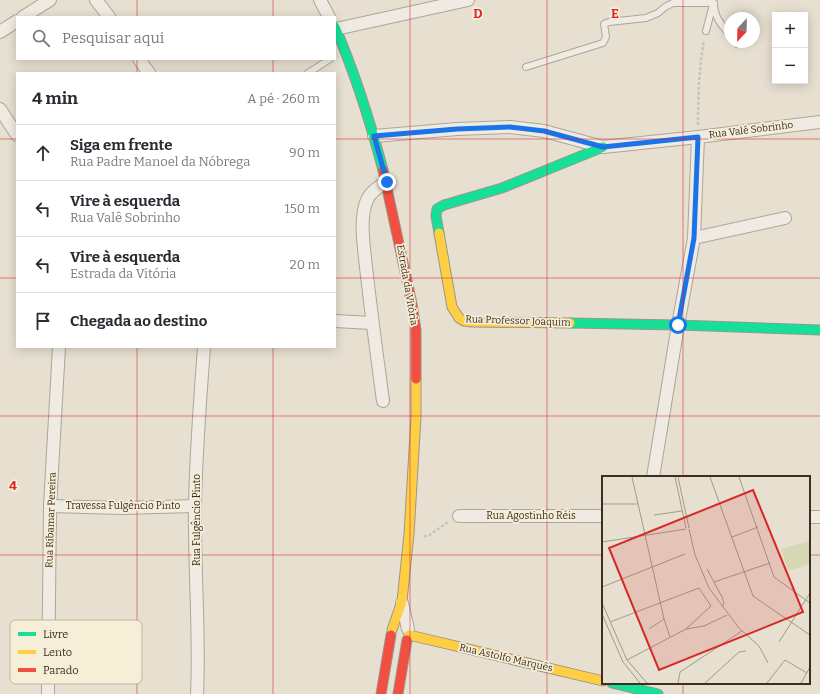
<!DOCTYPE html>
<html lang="pt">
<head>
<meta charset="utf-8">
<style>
	:root { --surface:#fff; --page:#f7f7f7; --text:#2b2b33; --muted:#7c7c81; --line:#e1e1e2 }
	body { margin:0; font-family:Bitter,serif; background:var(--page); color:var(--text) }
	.controls { position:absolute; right:12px; top:12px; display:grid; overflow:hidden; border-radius:0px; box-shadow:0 2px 10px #0003 }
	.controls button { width:36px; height:36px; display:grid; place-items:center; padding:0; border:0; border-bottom:1px solid var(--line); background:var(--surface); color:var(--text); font:20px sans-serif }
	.compass { position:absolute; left:724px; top:12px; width:36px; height:36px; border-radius:50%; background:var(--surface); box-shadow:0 2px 10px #0003; rotate:202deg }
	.stop { position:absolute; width:12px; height:12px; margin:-9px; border:3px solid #1a73e8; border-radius:50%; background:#fff }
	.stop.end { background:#1a73e8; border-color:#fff; box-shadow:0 1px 4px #0008 }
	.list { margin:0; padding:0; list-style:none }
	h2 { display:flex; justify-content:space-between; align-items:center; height:52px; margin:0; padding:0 16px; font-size:17px }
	h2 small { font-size:13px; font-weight:400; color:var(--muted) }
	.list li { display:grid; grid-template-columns:26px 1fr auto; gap:12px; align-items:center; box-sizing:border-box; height:56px; padding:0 16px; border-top:1px solid var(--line) }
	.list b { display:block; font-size:15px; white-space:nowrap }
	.list p { margin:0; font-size:13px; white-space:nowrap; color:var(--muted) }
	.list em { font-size:13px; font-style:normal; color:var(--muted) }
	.icon { flex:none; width:22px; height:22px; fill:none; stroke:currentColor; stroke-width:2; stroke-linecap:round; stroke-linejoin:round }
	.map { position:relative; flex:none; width:820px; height:694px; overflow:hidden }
	.search { position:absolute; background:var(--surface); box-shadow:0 2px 10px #0003; left:16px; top:16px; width:320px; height:44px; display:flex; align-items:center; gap:10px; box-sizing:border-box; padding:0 14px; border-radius:0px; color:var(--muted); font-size:15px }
	.panel { position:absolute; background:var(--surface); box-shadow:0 2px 10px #0003; left:16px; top:72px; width:320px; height:276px; border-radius:0px }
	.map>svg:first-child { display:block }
</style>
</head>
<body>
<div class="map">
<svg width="820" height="694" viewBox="0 0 820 694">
	<rect width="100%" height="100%" fill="#e7e0d1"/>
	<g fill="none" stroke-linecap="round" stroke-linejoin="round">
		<defs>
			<g id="lane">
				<path d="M706,31L712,8"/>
				<path d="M736,42L737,44"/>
				<path d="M526,67L603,43L606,37L604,24L609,22L646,18L658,13L665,7L673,3H714C714,17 721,24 730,35"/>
				<path d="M308,73L330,59"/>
			</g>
			<g id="street">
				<path d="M96,0L109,17"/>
				<path d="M320,0L329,17"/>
				<path d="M23,17L50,0"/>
				<path d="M336,29L468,0"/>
				<path d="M0,32L17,21"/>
				<path d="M139,59L149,73"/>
				<path d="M0,109L17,135"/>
				<path d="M374,136L457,129L510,127L544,131L603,147L698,137L820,122"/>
				<path d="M694,238L785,218"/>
				<path d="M335,321L372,323"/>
				<path d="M383,401C377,356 371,312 366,267C364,247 359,218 367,200C371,191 379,187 387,182"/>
				<path d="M653,477L678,325L694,238L698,137"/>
				<path d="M50,506L121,508L195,506"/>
				<path d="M459,516H603"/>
				<path d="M809,517H820"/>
				<path d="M402,603L408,629"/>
				<path d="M48,694L50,506L59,347"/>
				<path d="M197,694C200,631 194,568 195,505C196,452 200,400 204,347"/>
			</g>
			<g id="fast">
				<path d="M335,27C355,73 370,121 383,170"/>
				<path d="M439,233L436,216L437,209L444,205L502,188L603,147"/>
				<path d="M570,323L678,325L820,330"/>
				<path d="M612,683L658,694"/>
			</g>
			<g id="slow">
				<path d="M439,233L452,307L459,318L464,321L472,322L570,323"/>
				<path d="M392,630L402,601L409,534L416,417V379"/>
				<path d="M409,635L603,681"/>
			</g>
			<g id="jam">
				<path d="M383,170L412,304L416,330V379"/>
				<path d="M381,694L391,635"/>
				<path d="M398,694L407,640"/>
			</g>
		</defs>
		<use href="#lane" stroke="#ada599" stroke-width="8"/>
		<use href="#street" stroke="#ada599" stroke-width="14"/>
		<use href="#fast" stroke="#9c958a" stroke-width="11"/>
		<use href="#slow" stroke="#9c958a" stroke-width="11"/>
		<use href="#jam" stroke="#9c958a" stroke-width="11"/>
		<g stroke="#c8c2b9" stroke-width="2.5" stroke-dasharray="3 2" stroke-linecap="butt">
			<path d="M698,125C698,96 699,68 704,40"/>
			<path d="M424,536H428L448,522"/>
		</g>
		<use href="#lane" stroke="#efebe3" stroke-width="6"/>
		<use href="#street" stroke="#efebe3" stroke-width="12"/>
		<use href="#fast" stroke="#16e098" stroke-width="9"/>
		<use href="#slow" stroke="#ffcf43" stroke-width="9"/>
		<use href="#jam" stroke="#f24e42" stroke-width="9"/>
	</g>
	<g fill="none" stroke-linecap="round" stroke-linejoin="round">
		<path stroke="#1a73e8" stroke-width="5" d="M387,182L374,136L457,129L510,127L544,131L603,147L698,137L694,238L678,325"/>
	</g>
	<path fill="none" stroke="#d62828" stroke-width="1" stroke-opacity="0.55" d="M137,0V17M273,0V17M410,0V694M547,0V694M683,0V477M137,59V73M273,59V73M0,139H17M335,139H820M0,278H17M335,278H820M137,347V694M273,347V694M0,416H820M0,555H603M809,555H820M683,683V694"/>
	<g text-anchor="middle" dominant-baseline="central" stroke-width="3.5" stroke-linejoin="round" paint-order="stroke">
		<g font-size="10" fill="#3d2e20" stroke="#f7eed8">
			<text transform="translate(751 130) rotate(-7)">Rua Valê Sobrinho</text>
			<text transform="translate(407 285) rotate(80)">Estrada da Vitória</text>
			<text transform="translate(518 321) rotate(2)">Rua Professor Joaquim</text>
			<text x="123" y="506">Travessa Fulgêncio Pinto</text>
			<text x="531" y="516">Rua Agostinho Réis</text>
			<text transform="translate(51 520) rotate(-88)">Rua Ribamar Pereira</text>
			<text transform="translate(197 520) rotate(-90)">Rua Fulgêncio Pinto</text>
			<text transform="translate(506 658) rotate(13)">Rua Astolfo Marquês</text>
		</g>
	</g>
	<g transform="translate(602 476)">
		<rect width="208" height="208" fill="#e7e0d1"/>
		<path d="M208,65V88L186,95L179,73Z" fill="#d6d7b3"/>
		<path fill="none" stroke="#a3998a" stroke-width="1" d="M30,1L62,143L68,161M73,1L84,52M76,1L87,52M108,1L151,120L208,159M137,1L172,101L208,127M0,28H36M52,39L80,35M87,53L93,79L107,112L137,152L157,170L166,187M130,61L156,51M0,66L84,53M105,93L120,121L122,127L120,131M112,106L168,87M0,111L83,78M0,127L25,184L45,207M0,138L21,186L38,207M8,146L97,112L109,130L84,153M47,153L62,143M177,166L208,117M25,184L84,153L102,150L125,139M76,207L78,196L140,155M103,207L137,176L144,175M165,207L183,184L205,197M199,207L208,191"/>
		<path fill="#d62828" fill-opacity="0.15" stroke="#d62828" stroke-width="2" d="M151,14L201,136L57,194L7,72Z"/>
		<rect width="208" height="208" fill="none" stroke="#3d2e20" stroke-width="2"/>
	</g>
	<rect x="10" y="620" width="132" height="64" rx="6" fill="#f7eed8" stroke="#bfb4a1" stroke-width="1"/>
	<rect x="18" y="632" width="18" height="4" fill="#16e098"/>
	<rect x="18" y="650" width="18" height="4" fill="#ffcf43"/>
	<rect x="18" y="668" width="18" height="4" fill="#f24e42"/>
	<g font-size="11" fill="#3d2e20">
		<text x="43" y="638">Livre</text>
		<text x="43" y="656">Lento</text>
		<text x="43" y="674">Parado</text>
	</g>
	<g font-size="13" text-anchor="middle" font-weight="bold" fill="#d62828" stroke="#f7eed8" stroke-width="3.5" stroke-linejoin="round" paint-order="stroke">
		<text x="478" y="18">D</text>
		<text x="615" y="18">E</text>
		<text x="13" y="490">4</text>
	</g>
</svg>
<div class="controls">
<button>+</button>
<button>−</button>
</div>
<svg class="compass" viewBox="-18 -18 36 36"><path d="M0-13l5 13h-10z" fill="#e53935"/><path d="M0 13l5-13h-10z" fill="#7c7c81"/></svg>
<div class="stop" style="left:678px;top:325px"></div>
<div class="stop end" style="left:387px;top:182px"></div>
<div class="search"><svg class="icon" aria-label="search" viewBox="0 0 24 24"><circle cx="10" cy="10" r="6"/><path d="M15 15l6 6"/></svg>Pesquisar aqui</div>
<section class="panel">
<h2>4 min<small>A pé · 260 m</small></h2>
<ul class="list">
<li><svg class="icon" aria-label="ahead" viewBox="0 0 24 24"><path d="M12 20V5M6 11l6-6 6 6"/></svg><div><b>Siga em frente</b><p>Rua Padre Manoel da Nóbrega</p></div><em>90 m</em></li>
<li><svg class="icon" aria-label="left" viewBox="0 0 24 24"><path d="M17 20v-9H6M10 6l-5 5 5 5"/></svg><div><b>Vire à esquerda</b><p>Rua Valê Sobrinho</p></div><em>150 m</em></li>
<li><svg class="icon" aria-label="left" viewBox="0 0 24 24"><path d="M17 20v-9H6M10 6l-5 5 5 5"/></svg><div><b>Vire à esquerda</b><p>Estrada da Vitória</p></div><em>20 m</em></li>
<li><svg class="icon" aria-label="arrive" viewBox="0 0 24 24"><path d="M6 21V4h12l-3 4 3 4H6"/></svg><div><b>Chegada ao destino</b></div></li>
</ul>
</section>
</div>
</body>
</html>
